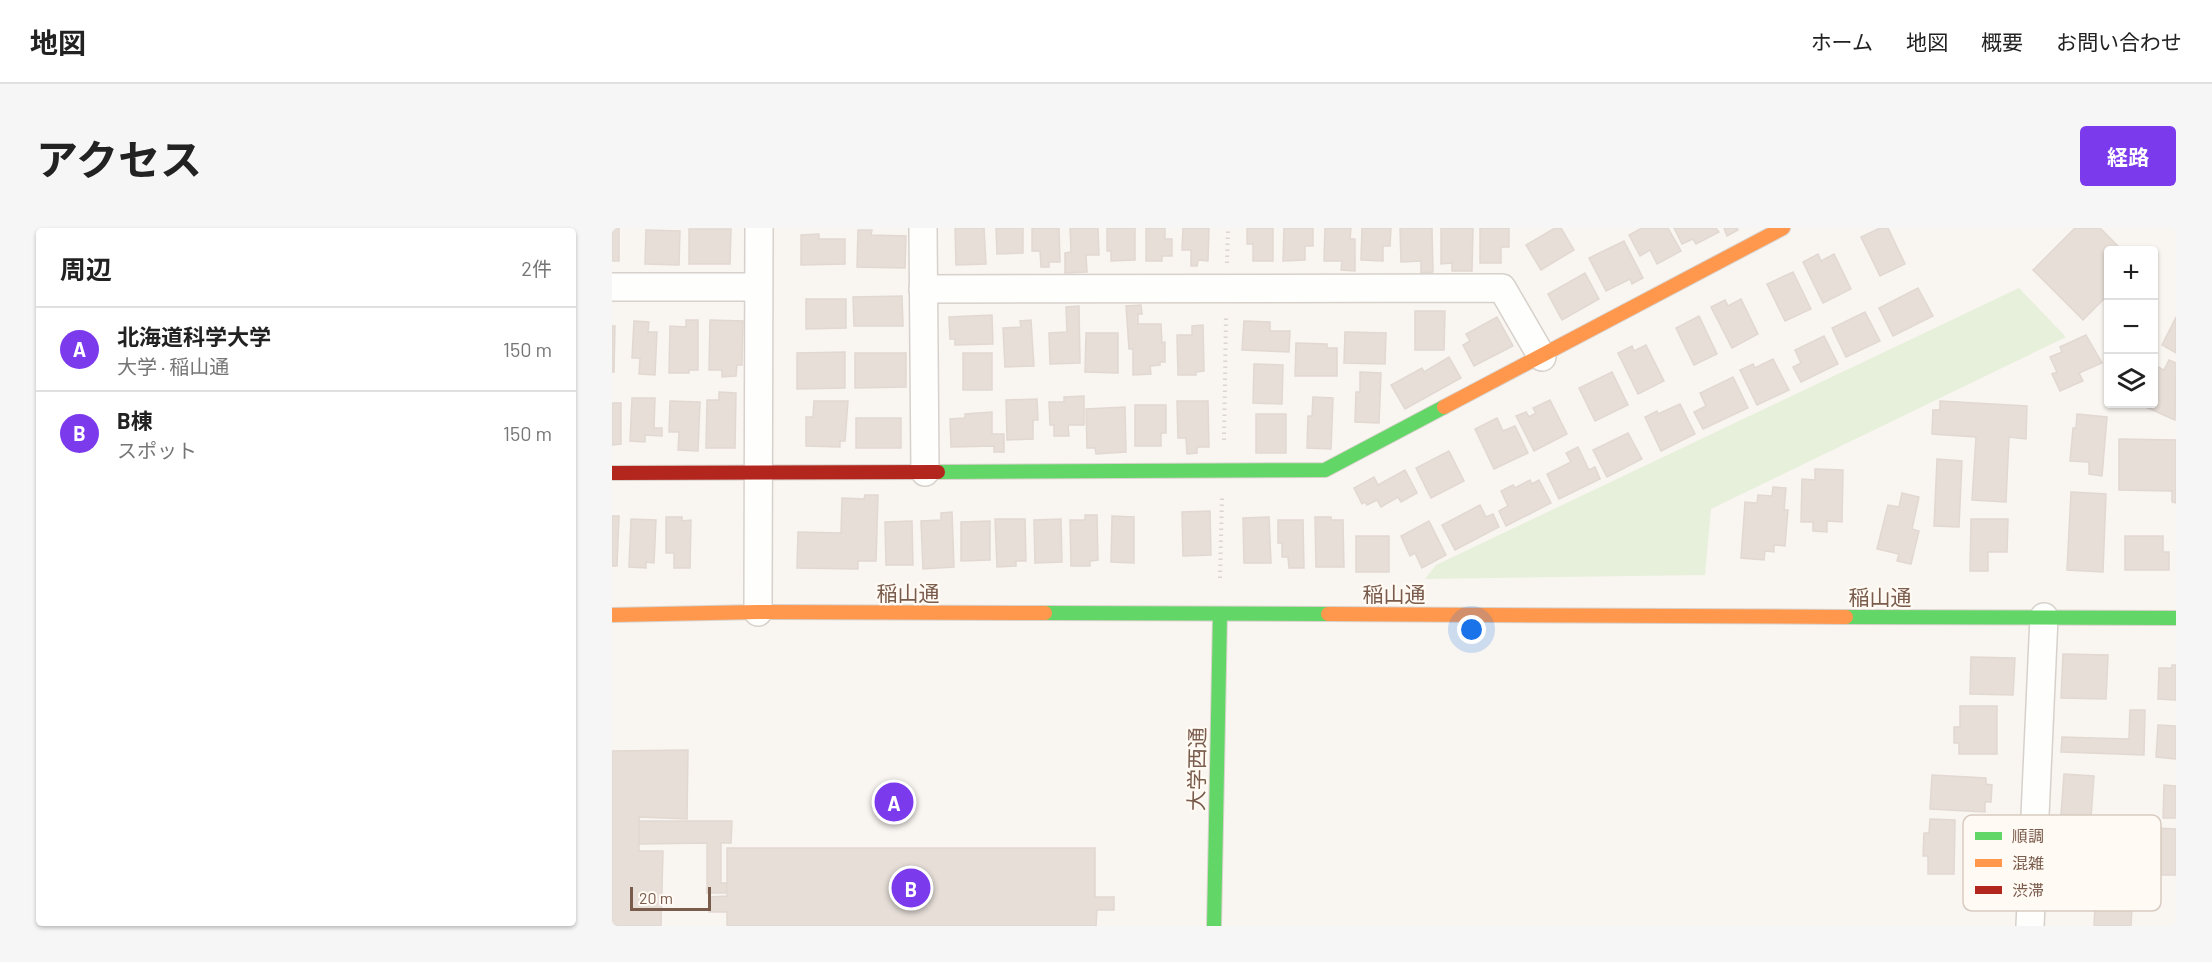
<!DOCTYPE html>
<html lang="ja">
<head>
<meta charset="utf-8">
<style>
	:root { --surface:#fff; --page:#f6f6f6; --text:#222; --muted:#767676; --line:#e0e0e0; --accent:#7c3aed }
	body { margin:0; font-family:Barlow,"Noto Sans JP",sans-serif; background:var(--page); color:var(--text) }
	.controls { position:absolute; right:18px; top:18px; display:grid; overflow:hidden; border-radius:6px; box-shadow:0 2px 4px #0004 }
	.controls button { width:54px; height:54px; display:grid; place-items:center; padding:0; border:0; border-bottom:2px solid var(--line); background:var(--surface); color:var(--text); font:30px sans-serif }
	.scale { position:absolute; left:18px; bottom:15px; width:81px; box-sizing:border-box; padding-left:6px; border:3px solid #7a5c4d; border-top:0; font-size:16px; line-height:21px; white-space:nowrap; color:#7a5c4d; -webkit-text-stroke:4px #fffaf3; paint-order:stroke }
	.you { position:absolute; left:860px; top:402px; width:21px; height:21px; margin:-15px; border:4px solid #fff; border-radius:50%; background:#1a73e8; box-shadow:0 0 0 9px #1a73e833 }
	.badge { display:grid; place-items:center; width:39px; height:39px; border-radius:50%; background:var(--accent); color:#fff; font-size:20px; font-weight:700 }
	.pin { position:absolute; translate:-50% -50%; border:3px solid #fff; box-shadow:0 2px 6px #0006 }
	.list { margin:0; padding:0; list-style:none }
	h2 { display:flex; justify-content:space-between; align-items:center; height:78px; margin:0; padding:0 24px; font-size:26px }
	h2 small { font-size:20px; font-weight:400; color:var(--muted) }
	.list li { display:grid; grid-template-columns:39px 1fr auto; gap:18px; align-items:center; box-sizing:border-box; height:84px; padding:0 24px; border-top:2px solid var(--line) }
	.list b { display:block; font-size:22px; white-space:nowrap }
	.list p { margin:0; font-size:20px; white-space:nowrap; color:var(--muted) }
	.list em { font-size:20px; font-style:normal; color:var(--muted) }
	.icon { flex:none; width:33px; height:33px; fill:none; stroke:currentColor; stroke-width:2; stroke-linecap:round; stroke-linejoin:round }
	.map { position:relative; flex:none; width:1564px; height:698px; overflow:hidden; border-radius:6px }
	header { display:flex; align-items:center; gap:36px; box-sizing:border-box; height:84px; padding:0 30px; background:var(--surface); border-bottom:2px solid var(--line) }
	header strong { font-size:28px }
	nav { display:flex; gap:33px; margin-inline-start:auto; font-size:21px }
	.intro { display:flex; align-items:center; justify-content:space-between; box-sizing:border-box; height:144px; padding:0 36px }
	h1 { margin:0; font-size:42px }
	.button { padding:15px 27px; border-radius:6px; background:var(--accent); color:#fff; font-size:21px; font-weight:700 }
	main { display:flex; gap:36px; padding:0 36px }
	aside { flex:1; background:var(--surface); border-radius:6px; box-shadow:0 2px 4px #0004 }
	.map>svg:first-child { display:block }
</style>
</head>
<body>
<header>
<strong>地図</strong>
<nav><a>ホーム</a><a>地図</a><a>概要</a><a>お問い合わせ</a></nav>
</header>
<div class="intro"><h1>アクセス</h1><a class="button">経路</a></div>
<main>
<aside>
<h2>周辺<small>2件</small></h2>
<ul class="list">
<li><span class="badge">A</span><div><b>北海道科学大学</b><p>大学 · 稲山通</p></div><em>150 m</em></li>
<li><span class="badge">B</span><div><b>B棟</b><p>スポット</p></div><em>150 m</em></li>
</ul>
</aside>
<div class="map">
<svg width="1564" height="698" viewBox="0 0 1564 698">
	<rect width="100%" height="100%" fill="#f9f5f0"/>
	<path fill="#e7f0db" d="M1407,60L1454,109L1099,281L1093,347L813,351L824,337Z"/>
	<g fill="#e6ded7" stroke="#e2d8d2" stroke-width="1.5">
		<rect x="0" y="0" width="7" height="33"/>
		<path d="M343,0H372L374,36L344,37Z"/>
		<path d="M384,0H411V25L385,26Z"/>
		<path d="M420,0H447L448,34H437V39H429L428,23H420Z"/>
		<path d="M458,0H486L487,27H474L475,44L453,45V25L459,24Z"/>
		<path d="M495,0H523V32L499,33V23H495Z"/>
		<path d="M534,0H553V11H560V28H550V33H534Z"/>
		<path d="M571,0H597L596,33L586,32L585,38H579V22H570Z"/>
		<path d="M635,0H661V33H641V16H635Z"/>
		<path d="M672,0H701V18H693V32L671,33Z"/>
		<path d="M713,0H739L738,11H743V43L729,42L730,33H712Z"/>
		<path d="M750,0H779L778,18H771V33L749,32Z"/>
		<path d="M788,0H820L821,44L809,45V33L789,34Z"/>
		<path d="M829,0H861L860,43H840V35L829,36Z"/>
		<path d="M868,0H897V19H889V35H868Z"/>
		<path d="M943,0H949L962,22L929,42L914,17Z"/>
		<path d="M1030,0H1056L1069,23L1045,36L1038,22L1028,28L1017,7Z"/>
		<path d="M1062,0H1104L1107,4L1084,16L1081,11L1070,16Z"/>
		<path d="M1112,0H1125L1126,2L1115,8Z"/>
		<path d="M1268,0H1276L1293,36L1268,48L1249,9Z"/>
		<path d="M1463,0H1488L1510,22H1496V67L1471,92L1421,42Z"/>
		<path d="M77,1H119L118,36H77Z"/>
		<path d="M34,2L68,3L67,37L33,36Z"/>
		<path d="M246,2H260L259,7L294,8L293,40L245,39Z"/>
		<path d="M207,6V11H233V36L189,37V7Z"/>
		<path d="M1012,13L1031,50L1020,56L1018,51L994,63L977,30Z"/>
		<path d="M1206,26L1209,33L1222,26L1239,61L1211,75L1191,34Z"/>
		<path d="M1181,44L1199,81L1173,93L1155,56Z"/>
		<path d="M973,45L987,71L950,92L936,66Z"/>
		<path d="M1306,60L1321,88L1281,108L1267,80Z"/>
		<path d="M290,68L291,98H242L241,69Z"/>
		<path d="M194,71H234V100L194,101Z"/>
		<path d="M1129,71L1146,106L1120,120L1099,79L1113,72L1116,78Z"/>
		<path d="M529,77L530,86H526V96H549L550,115L553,114V134H548V137L538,138L539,146L521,147V121H517L514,78Z"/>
		<path d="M467,78L468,135L438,136L437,105L455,104L454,79Z"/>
		<path d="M803,83H833L832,122H803Z"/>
		<path d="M1253,84L1268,113L1234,129L1220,100Z"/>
		<path d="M380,87L381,116L343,117V111H338L337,89Z"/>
		<path d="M1087,88L1105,126L1082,137L1064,100Z"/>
		<path d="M885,89L901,118L862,138L851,117L858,113L854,106Z"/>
		<path d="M1564,89V125L1550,117Z"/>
		<path d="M74,92H86V142H77V145H57L58,98L74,99Z"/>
		<path d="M98,92L131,93L130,137H125L124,148L110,149V142H97Z"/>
		<path d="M419,92L422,138L393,139L391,100L409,99L408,93Z"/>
		<path d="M22,93L37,94L36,104H45L43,147L27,146L28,130H20Z"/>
		<path d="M632,93L658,94V103H678L677,124L630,122Z"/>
		<path d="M591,97L592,143L584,144V147H566L565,107H580V98Z"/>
		<path d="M0,98H3L2,144H0Z"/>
		<path d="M733,104L774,105L773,136L732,135Z"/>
		<path d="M474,105H506V145L473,144Z"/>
		<path d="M1474,107L1490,135L1467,145L1471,153L1448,163L1440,146L1445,144L1438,129L1450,124L1448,119Z"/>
		<path d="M1212,108L1226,136L1189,154L1181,139L1189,135L1183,122Z"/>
		<path d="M684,115L715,116V120H725V148H683Z"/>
		<path d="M1034,117L1052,153L1026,166L1006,125L1020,118L1022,123Z"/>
		<path d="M233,124V160L185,161V125Z"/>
		<path d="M243,125H294V159L243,160Z"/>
		<rect x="351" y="125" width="29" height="37"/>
		<path d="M837,129L849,150L793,181L779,157L810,140L812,144Z"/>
		<path d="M1161,131L1177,162L1145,177L1128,142L1141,136L1143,140Z"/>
		<path d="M1557,132L1564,135L1563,192L1527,176H1542V142L1544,138L1552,142Z"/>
		<path d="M642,136L671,137L670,176L641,175Z"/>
		<path d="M748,144L769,145L767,195L743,194L744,164H748Z"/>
		<path d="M1000,144L1016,177L983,193L967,160Z"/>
		<path d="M1121,149L1136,180L1091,201L1082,184L1094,178L1088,165Z"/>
		<path d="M107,164L124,165L123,220H94L95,172H107Z"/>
		<path d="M472,168V197H456L457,208H442V197H438L437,174H452V169Z"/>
		<path d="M701,169L721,170L719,221L695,220L696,188H700Z"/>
		<path d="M20,170H43L42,200H50V208L33,207V214L18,213Z"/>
		<path d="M425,171L426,192H421V211L395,212L394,172Z"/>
		<path d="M938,172L955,206L922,223L904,188L914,184L917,189L924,185L921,180Z"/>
		<path d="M58,173L88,174L86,223L66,222L67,204H57Z"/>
		<path d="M202,173H236L233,213H228V219L194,218V189H201Z"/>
		<path d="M565,173H596L597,219H585V225L575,226L574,210H566Z"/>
		<path d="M1328,173L1415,178L1414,211L1397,209L1394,274L1360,272L1364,209L1320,206L1321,182H1328Z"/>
		<path d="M0,175H9V216L0,217Z"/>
		<path d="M1068,176L1083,206L1049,223L1033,189L1045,183L1046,186Z"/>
		<path d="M523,177H554V205H549V218H523Z"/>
		<path d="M513,179L514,224L484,226L483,220H475L474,181Z"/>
		<path d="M380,184V206H392V224H382V218L339,219L338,191L353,190V186Z"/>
		<rect x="644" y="186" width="30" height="39"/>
		<path d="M1465,186L1495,189L1490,248L1477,246V234L1458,233L1461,200H1464Z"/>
		<rect x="244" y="190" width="45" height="30"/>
		<path d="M885,190L891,203L903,198L916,225L882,241L863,201Z"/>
		<path d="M1016,205L1030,231L995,249L981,222Z"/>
		<path d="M1507,211L1564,212V275L1560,274V263L1507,262Z"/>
		<path d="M966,219L977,242L983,239L988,251L947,271L935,246L959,234L954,225Z"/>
		<path d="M837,223L852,253L819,270L804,240Z"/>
		<path d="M1325,231L1350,233L1347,299L1322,298Z"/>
		<path d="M1203,241L1231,242L1230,294L1215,293V304L1201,303V294H1189L1190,251L1203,252Z"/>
		<path d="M793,242L805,265L789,274L786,269L769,279L765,272L755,277L753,274L750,276L742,260L762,249L766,257Z"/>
		<path d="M918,252L920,256L927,252L939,275L894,298L887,283L896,278L889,263L901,257L903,260Z"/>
		<path d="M1161,259L1174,260L1172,282H1176L1173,318L1162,317V324L1153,323L1152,332L1129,330L1133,274L1145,275L1146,267L1160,268Z"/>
		<path d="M1459,264L1494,266L1491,344L1455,342Z"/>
		<path d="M1290,265L1307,269L1300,301L1307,303L1299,336L1285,333L1287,326L1265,321L1276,277L1287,279Z"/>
		<path d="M253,267H266L264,333H246V341L185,340L186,304L229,305L230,270L252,271Z"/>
		<path d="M868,277L874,289L881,286L887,299L843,322L830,297Z"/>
		<path d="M598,283L599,327L571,328L570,284Z"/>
		<path d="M340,284L342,339L311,341L309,293L329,292V285Z"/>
		<path d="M473,287H485L486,332L478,333V338H459L458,292H473Z"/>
		<path d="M0,288H7L5,338H0Z"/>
		<path d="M500,288L522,289V335L499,334Z"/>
		<path d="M54,289H70V293L79,292L78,340H62V325H54Z"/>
		<path d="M657,289L659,335H632L631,290Z"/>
		<path d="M703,289H719V292H731L732,339H704Z"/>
		<path d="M19,291L44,292L42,335L34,334V340L17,339Z"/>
		<path d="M383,291H413L414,333H404V338L385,339Z"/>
		<path d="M449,291L450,334L423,335L422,292Z"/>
		<path d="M1359,291H1396L1395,324H1376V343H1358Z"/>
		<path d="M666,292H691L692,340H677L676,329H670V315H666Z"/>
		<path d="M300,293L301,337H274L273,294Z"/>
		<path d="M378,293V332L349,333V294Z"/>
		<path d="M817,293L834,327L810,340L803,325L798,328L789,308Z"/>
		<rect x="744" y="308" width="33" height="36"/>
		<path d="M1513,308H1551V324H1557V342H1513Z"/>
		<path d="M1451,426L1496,427L1494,471L1449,470Z"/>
		<path d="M1359,429L1403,430L1401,467L1358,466Z"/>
		<path d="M1560,437H1564V472L1546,471L1547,440H1560Z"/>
		<path d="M1348,478H1385V526H1347V515H1342V499H1348Z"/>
		<path d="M1518,482H1533L1532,527L1449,524L1450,509L1517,511Z"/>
		<path d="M1546,497L1564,498V531L1544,529Z"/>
		<path d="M76,522L75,591L27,589V623H51L49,698H0V523Z"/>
		<path d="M1452,546L1482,548L1479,589L1449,586Z"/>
		<path d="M1320,547L1374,550V556L1380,557L1379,574H1373V584L1318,581Z"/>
		<path d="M1552,557L1564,558V590H1551Z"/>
		<path d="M1318,591L1343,592L1342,646H1316V628H1311L1312,605H1317Z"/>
		<path d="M27,593H120L119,615H109V655H115V665H95V615L27,616Z"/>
		<path d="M1545,600L1564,601V647H1543Z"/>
		<path d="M115,620H483V669H502V682H485L484,698H115V684H97V669L115,668Z"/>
		<path d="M1484,660L1528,663L1527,679H1520L1519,698H1482Z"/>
	</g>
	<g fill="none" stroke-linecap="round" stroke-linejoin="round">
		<defs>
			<g id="street">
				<path d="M311,0L313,244"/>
				<path d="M0,59H145"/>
				<path d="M311,61L890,60L930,129"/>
				<path d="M146,384L147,0"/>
				<path d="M1418,698L1432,389"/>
			</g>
			<g id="fast">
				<path d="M326,244L713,242L832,179"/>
				<path d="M433,385L716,386"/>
				<path d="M1234,389L1564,390"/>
				<path d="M602,698L608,386"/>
			</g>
			<g id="slow">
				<path d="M832,179L1171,0"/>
				<path d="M716,386L1234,389"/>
				<path d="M0,387L146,384L433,385"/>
			</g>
			<path id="jam" d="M0,245L326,244"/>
		</defs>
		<use href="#street" stroke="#d7d1cb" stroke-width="30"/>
		<use href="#fast" stroke="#d9d2cb" stroke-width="16"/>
		<use href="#slow" stroke="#d9d2cb" stroke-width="16"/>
		<use href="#jam" stroke="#d9d2cb" stroke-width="16"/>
		<g stroke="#dcd5d0" stroke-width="4" stroke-dasharray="1.5 4.5" stroke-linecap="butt">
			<path d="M615,35L616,0"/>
			<path d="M612,212L614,88"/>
			<path d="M608,350L610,270"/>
		</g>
		<use href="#street" stroke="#fefefd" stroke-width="27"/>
		<use href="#fast" stroke="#63d668" stroke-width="14"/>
		<use href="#slow" stroke="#ff974d" stroke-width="14"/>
		<use href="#jam" stroke="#b3261e" stroke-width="14"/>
	</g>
	<g text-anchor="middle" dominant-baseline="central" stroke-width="4.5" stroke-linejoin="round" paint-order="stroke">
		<g font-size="21" fill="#7a5c4d" stroke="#fffaf3">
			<text x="296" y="364">稲山通</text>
			<text x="782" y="365">稲山通</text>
			<text x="1268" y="368">稲山通</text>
			<text transform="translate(584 541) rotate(-89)">大学西通</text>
		</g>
	</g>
	<rect x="1351" y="587" width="198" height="96" rx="9" fill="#fffaf3" stroke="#d7cbc1" stroke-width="1.5"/>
	<rect x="1363" y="604" width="27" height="8" fill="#63d668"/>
	<rect x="1363" y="631" width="27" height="8" fill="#ff974d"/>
	<rect x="1363" y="658" width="27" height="8" fill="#b3261e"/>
	<g font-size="16" fill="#7a5c4d">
		<text x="1400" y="614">順調</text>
		<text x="1400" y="641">混雑</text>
		<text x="1400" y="668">渋滞</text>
	</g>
</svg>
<div class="controls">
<button>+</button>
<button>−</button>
<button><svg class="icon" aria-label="layers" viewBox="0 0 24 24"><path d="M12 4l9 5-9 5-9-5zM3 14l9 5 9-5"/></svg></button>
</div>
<div class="scale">20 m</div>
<div class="you"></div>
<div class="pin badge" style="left:282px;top:574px">A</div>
<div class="pin badge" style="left:299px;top:660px">B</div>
</div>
</main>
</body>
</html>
